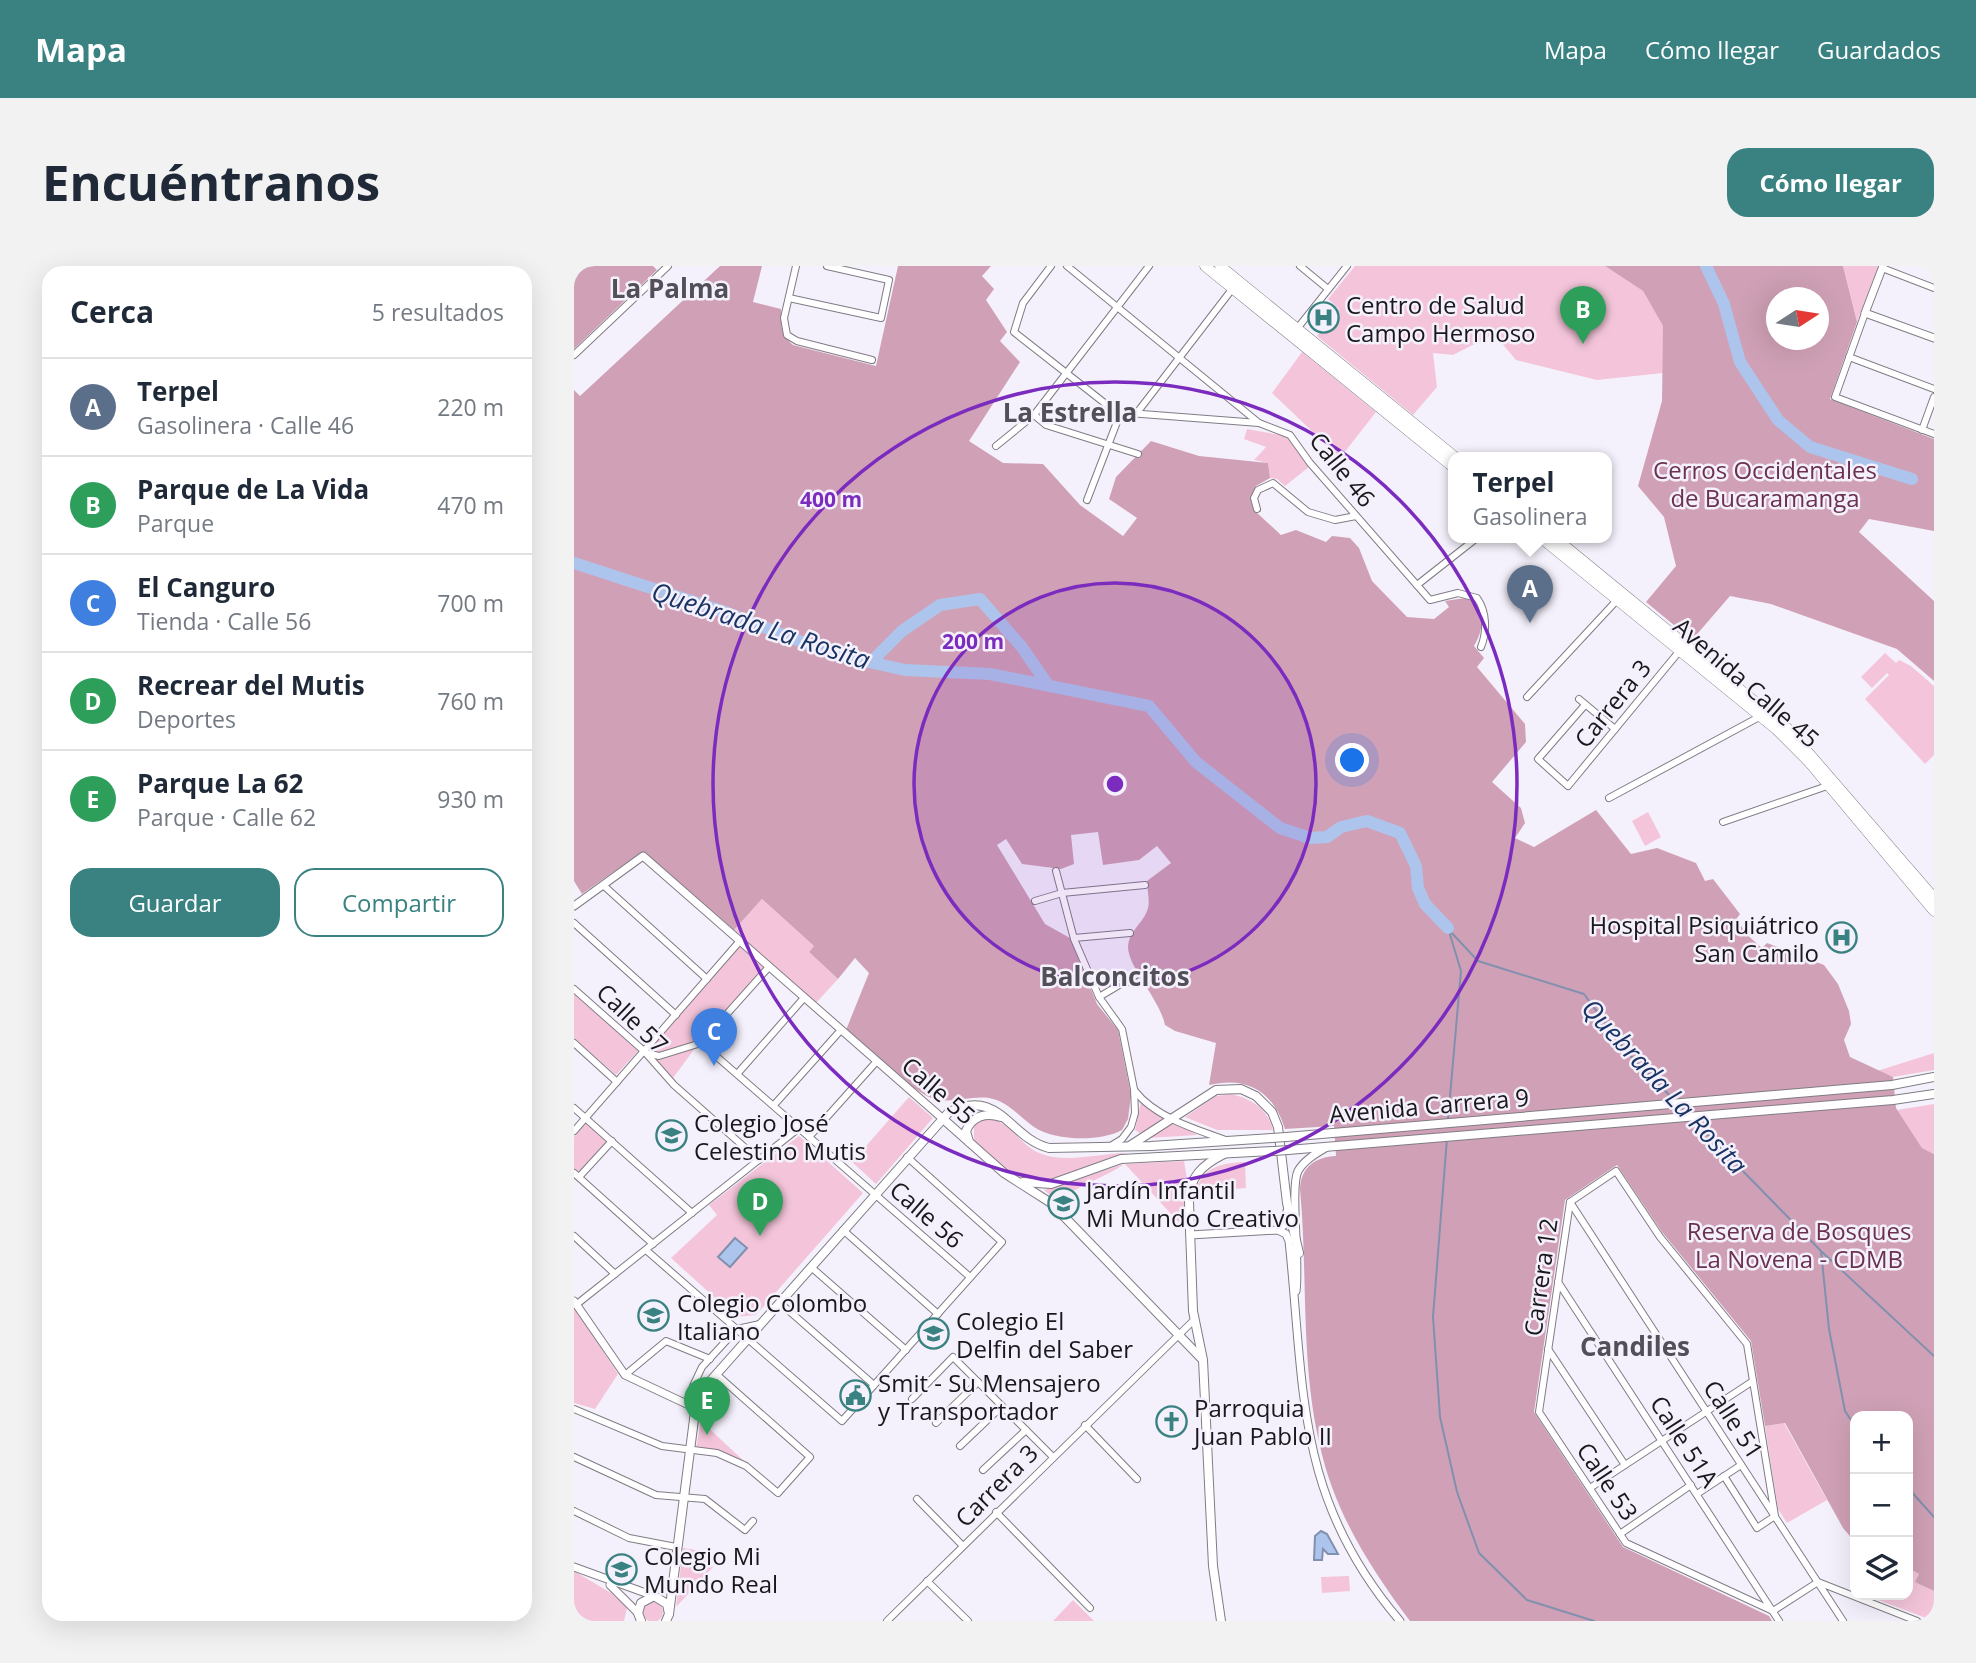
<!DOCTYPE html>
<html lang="es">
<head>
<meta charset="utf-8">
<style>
	:root { --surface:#fff; --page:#f2f2f3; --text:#1f2937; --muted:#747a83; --line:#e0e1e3; --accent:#3a8282 }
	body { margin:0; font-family:"Open Sans",sans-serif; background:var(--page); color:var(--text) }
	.controls { position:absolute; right:21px; bottom:21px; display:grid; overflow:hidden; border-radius:14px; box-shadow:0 7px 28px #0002 }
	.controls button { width:63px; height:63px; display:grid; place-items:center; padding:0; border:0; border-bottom:2px solid var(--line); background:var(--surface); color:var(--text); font:35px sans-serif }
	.compass { position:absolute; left:1192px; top:21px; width:63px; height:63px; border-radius:50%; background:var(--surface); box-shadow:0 7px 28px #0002; rotate:78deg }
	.you { position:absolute; left:779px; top:495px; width:24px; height:24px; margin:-18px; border:5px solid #fff; border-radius:50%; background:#1a73e8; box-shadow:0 0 0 10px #1a73e833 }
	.badge { display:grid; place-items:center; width:46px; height:46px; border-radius:50%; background:var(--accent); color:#fff; font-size:23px; font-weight:700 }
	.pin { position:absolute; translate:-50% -58px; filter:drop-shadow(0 2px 4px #0008) }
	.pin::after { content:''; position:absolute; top:37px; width:24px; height:21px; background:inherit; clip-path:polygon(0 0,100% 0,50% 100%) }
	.popup { position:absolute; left:874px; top:186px; width:164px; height:91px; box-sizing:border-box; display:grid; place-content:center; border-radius:14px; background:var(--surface); filter:drop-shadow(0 2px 5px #0005); font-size:23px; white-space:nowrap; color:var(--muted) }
	.popup b { font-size:26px; color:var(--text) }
	.popup::after { content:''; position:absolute; left:50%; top:100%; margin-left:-14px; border:14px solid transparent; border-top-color:var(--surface) }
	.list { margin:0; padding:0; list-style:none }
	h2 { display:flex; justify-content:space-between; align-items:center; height:91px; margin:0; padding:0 28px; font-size:30px }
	h2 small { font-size:23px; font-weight:400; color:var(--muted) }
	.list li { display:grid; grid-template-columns:46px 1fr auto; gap:21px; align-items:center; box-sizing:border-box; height:98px; padding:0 28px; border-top:2px solid var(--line) }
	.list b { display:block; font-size:26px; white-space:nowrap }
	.list p { margin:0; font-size:23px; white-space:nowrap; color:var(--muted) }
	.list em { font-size:23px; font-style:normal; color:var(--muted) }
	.actions { display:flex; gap:14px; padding:21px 28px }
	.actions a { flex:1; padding:16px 0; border:2px solid var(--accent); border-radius:21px; text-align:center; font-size:24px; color:var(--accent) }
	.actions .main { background:var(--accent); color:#fff }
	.icon { flex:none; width:38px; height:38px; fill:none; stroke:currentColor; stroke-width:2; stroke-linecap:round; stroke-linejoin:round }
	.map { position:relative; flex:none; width:1360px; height:1355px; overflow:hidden; border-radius:21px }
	header { display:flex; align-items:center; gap:42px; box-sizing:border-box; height:98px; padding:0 35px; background:var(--accent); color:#fff }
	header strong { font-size:33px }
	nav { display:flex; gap:38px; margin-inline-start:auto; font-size:24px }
	.intro { display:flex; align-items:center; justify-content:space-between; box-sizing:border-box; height:168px; padding:0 42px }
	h1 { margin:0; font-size:49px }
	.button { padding:18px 32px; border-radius:21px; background:var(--accent); color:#fff; font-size:24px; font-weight:700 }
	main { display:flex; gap:42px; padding:0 42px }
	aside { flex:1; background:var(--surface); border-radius:21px; box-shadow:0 7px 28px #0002 }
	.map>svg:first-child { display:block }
</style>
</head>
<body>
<header>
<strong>Mapa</strong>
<nav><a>Mapa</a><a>Cómo llegar</a><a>Guardados</a></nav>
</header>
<div class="intro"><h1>Encuéntranos</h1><a class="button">Cómo llegar</a></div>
<main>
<aside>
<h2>Cerca<small>5 resultados</small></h2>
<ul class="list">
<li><span class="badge" style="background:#5c6f8a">A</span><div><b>Terpel</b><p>Gasolinera · Calle 46</p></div><em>220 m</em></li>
<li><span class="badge" style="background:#2e9e5b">B</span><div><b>Parque de La Vida</b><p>Parque</p></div><em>470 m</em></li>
<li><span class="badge" style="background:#3f7fe0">C</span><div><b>El Canguro</b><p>Tienda · Calle 56</p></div><em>700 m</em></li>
<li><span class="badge" style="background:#2e9e5b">D</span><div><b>Recrear del Mutis</b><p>Deportes</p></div><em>760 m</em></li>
<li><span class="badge" style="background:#2e9e5b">E</span><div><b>Parque La 62</b><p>Parque · Calle 62</p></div><em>930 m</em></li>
</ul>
<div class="actions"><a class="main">Guardar</a><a>Compartir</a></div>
</aside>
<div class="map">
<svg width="1360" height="1355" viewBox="0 0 1360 1355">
	<rect width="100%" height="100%" fill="#f5f1fc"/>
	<g fill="#f4c5da">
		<path d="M781,0H1031L1069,25L1089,60V107L1023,114L942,94L920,68L879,89L859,87L863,121L839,149L743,70L765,43L754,33Z"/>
		<path d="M1269,0H1304L1283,56Z"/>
		<path d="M728,86L802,146L766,192L698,127Z"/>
		<path d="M673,163L712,170L735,201L711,220L703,213L696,212L694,197L680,194L692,181L670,173Z"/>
		<path d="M1311,387L1322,397L1325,394L1337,400L1360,420V489L1351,498L1291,433L1315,409L1313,407L1298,422L1287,411Z"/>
		<path d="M1074,546L1087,571L1071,580L1058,555Z"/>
		<path d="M188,633L240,680L235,686L264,713L241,738L160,664Z"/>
		<path d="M165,680L190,702L130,770L99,812L74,784Z"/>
		<path d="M0,728L64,785L42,809L0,772Z"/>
		<path d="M1360,787V804L1319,811L1303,805Z"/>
		<path d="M657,828C678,833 693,842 699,864H643L611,851L642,830Z"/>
		<path d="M335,831L359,852L302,918L278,896Z"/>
		<path d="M567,836L591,851L567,868L561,864Z"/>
		<path d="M1360,838V888L1348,882L1323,844Z"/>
		<path d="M410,852C432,850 446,879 465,887C491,898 527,887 554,887C520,893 471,929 438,907C424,898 412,885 400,874V859Z"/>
		<path d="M600,855L623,869L575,872Z"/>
		<path d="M12,857L33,876L0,914V871Z"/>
		<path d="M225,870L289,927L182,1049L162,1051L97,992L143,949L135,939Z"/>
		<path d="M610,895L613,913L610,962L551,898Z"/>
		<path d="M671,896L672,922L622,926C627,901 648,897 671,896Z"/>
		<path d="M550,898C530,913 502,918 485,937L470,924Z"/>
		<path d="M0,1041L44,1108L21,1143L0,1137Z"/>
		<path d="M127,1155L171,1196L122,1182Z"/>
		<path d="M1210,1157L1253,1234L1213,1257L1204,1243L1191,1160Z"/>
		<path d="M109,1282L122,1284L139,1301L102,1341Z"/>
		<path d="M1334,1302L1345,1308L1342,1316L1360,1325V1355L1291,1329H1334Z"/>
		<path d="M0,1305L37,1327L53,1342L50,1355H0Z"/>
		<path d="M775,1310L776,1325L748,1327L747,1311Z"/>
		<path d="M499,1334L520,1355H479Z"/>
		<circle cx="79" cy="1346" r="10"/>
	</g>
	<g fill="#d0a1b6" fill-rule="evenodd">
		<path d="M0,0H79L83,4L0,83Z"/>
		<path d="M146,0H188L179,36L207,43C207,59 206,68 219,79L302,100L324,0H417L408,10L420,23L412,34L433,66L426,75L446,96L395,175L429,197L469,198L506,239L549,270L563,252L535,233L542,211L577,175L625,190L694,197L696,212L682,220L677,236L681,245L707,269L722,264L752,276L758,270L776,272L785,282L798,315L833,351L860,353L875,341L871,335L891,332L900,335C911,349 909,365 900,380L910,392L903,401L951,458L952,476L918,516L947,542L951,557L941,572L960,581L1022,544L1057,588L1083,582L1122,597L1131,615L1139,613L1166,648L1163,652L1171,667L1188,682L1193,677L1250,699L1264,718L1275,745L1277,758L1270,774L1276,791L1319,811L1322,842L1348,882L1360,888V1325L1341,1316L1345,1308L1334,1302V1150H1281V1276L1269,1262L1211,1157L1191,1160L1177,1075L1088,966L1043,899L991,934L960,1146L1049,1281L1195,1350L1198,1355H836C796,1302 760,1245 746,1180C726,1096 734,1008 726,923C727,901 741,891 762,890L760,860L711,863C699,825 673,810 635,819L642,777L601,765L591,759C586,734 554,701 554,681C555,664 570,657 574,642C576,635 573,623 573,615L597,597L583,580L565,594L529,599L524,566L497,569L500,598L487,603L448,598L432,573L423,579L471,658L496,672L523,738L544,764L557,829L554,853L548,864C526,876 481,875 460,861C445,851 434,835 415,832C393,829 371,841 351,829C323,812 297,785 272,764L295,707L281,692L264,713L235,686L240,680L188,633L160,664L69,585L8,628L0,615V124L6,130Z"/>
		<path d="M1031,0H1269L1283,56L1256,133L1360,173V265L1295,253L1285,266L1360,335V415L1323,383L1197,338L1156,330L1118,374L1072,336L1102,300L1090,251L1064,220L1088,135L1089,60L1069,25ZM1202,32H1244V74H1202Z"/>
	</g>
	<g fill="#adc4ec" stroke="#8190ae" stroke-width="2">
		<path d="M161,972L173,982L156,1001L144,991Z"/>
		<path d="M747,1265L753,1268L764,1288H754L749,1283L748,1294H740L741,1270Z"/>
	</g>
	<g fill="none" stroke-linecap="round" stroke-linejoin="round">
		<g stroke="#8190ae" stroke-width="2">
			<path d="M874,662L887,705L874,853"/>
			<path d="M874,663L904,695L1010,728L1051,784L1101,835"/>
			<path d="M1105,839L1113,848"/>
			<path d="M1119,854L1247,985L1255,1063L1271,1145L1281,1160"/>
			<path d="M873,872L859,1051L866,1151L883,1226L905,1287L953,1334L1020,1355"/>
			<path d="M1248,986L1360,1090"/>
			<path d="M1334,1222L1360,1251"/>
		</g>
		<g stroke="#adc4ec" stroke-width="12">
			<path d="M1132,0L1150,38L1166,96L1204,154L1236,181L1338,213"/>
			<path d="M0,297L151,346L259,388L331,404L416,408L575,440L622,496L706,562L736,572L753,571L767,561L793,555L826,567L842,600L844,622L851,638L874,662"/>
			<path d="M297,396L328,365L366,339L406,333L447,380L474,419"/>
		</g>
		<defs>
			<g id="minor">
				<path d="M222,0L210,52L213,69L223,75L298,94"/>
				<path d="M477,0L449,37L440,66L542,146"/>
				<path d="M493,0L685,157L716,169L736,197L856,334L884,327L903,332C913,346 913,366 907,381"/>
				<path d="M726,0L754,23"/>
				<path d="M1308,2L1360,22"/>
				<path d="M215,32L307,52L315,14L253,0"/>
				<path d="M1291,47L1261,131L1360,168"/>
				<path d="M722,64L773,0"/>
				<path d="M0,89L94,0"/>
				<path d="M1275,91L1360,123"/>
				<path d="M542,146L685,157"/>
				<path d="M562,148L659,22"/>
				<path d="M460,149L472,159L564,188"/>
				<path d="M1348,164L1360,131"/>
				<path d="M422,180L460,149L575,0"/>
				<path d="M513,234L543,156L542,146"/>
				<path d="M683,243L680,232L684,224L699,217L734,246L761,254L782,250"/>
				<path d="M843,319L904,271"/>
				<path d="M953,431L1045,332"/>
				<path d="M1005,433L1041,463"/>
				<path d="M1011,439L964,493L994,520L1108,382"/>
				<path d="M1035,532L1187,450"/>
				<path d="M1149,556L1256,519"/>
				<path d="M482,605L500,673L525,731L548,763L560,823L561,847L557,861L548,873L535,881"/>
				<path d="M29,619L133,713"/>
				<path d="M461,635L488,627L571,619"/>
				<path d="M0,657L102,749"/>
				<path d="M500,672L556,667"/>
				<path d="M0,723L70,785L100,819L185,894"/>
				<path d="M525,731L562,709"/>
				<path d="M0,777L43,816"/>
				<path d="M127,777L396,1011"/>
				<path d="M127,777L194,702"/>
				<path d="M72,787L85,790L127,777"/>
				<path d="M164,807L229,733"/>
				<path d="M561,825C581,851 623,864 652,874"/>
				<path d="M200,839L266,765"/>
				<path d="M0,842L118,947"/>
				<path d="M0,865L165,676"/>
				<path d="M235,871L303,795"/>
				<path d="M0,907L79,978"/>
				<path d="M5,911L38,875"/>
				<path d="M996,936L1269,1355"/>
				<path d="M269,964L364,1048"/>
				<path d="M0,970L41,1008"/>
				<path d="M72,984L268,1155L428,976L333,891"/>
				<path d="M237,1001L332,1084"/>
				<path d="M984,1016L1205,1355"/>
				<path d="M206,1037L300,1119"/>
				<path d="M3,1038L225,862"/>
				<path d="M974,1083L1051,1199"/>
				<path d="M51,1109L92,1075L136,1093"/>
				<path d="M338,1133L379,1091L478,1190"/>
				<path d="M119,1141V1120L128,1101L163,1063L186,1058"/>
				<path d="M0,1143L88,1180L143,1187L172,1200L204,1227L236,1191L142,1108"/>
				<path d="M362,1157L404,1116"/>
				<path d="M511,1159L563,1213"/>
				<path d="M386,1180L428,1140"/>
				<path d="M0,1191L82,1229L131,1233L171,1264L179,1255"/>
				<path d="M409,1204L452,1164"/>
				<path d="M1150,1210L1183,1262L1201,1250L1173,1078L1086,971L1042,905L996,936L965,1146L1052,1277L1199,1345L1244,1316L1343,1355"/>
				<path d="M1016,1222L1179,1115"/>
				<path d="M1123,1228L1167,1199"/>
				<path d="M343,1233L389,1280"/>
				<path d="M0,1245L55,1272L102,1281"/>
				<path d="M422,1246L516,1342"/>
				<path d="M1046,1268L1117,1219"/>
				<path d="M353,1315L394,1355"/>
				<path d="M313,1355L620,1054"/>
			</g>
			<g id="tertiary">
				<path d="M1309,0L1291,47L1360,72"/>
				<path d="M0,640L69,590L368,852"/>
				<path d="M704,964L712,968L715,975C731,1125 721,1232 826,1355"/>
				<path d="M616,969L704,964L710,959L713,945"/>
				<path d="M722,1025C726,998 716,921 724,905C730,894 743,887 753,881"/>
				<path d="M0,1035L51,1109L119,1141"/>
				<path d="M0,1301L80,1330"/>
				<path d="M36,1319L64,1347"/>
			</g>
			<g id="secondary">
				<path d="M368,852L430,907L477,937L627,1092"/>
				<path d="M712,871L1318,819L1360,811"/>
				<path d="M395,876L392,865C398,850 412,846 427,851"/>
				<path d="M557,879L642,824L667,823L682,830L698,846L704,861L713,937L725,987"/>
				<path d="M714,884L1319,834L1360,828"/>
				<path d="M449,916L477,918L547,893L700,885"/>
				<path d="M95,1348L123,1130L375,846C426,821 435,872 475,882L577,880L698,872"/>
				<path d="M67,1355L64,1347L67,1337L80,1330L93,1338L95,1348L92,1355"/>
				<path d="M647,1355L639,1300L629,1094L619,1045L615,936C615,911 628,899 650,888"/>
			</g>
			<g id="primary">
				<path d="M631,0L879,201"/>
				<path d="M646,0L881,191"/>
				<path d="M966,271L1202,463L1235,496L1360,645"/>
				<path d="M980,271L1213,462L1360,632"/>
			</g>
		</defs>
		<use href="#minor" stroke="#807c85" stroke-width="8"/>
		<use href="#tertiary" stroke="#807c85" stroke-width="9"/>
		<use href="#secondary" stroke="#807c85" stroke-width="10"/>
		<use href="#primary" stroke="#807c85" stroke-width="11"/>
		<use href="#minor" stroke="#fff" stroke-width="6"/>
		<use href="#tertiary" stroke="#fff" stroke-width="7"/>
		<use href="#secondary" stroke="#fff" stroke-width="8"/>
		<use href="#primary" stroke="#fff" stroke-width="10"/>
		<defs>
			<g id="secondary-bridge">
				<path d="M698,872L712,871"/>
				<path d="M700,885L714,884"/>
			</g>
		</defs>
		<use href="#secondary-bridge" stroke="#807c85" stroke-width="10" stroke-linecap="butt"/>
		<use href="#secondary-bridge" stroke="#fff" stroke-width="8"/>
	</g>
	<circle cx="541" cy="518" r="201" fill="#7b2cbf" fill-opacity=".12"/>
	<g fill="none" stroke="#7b2cbf" stroke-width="3.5">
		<circle cx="541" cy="518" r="201"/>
		<circle cx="541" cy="518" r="402"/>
	</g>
	<defs>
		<symbol id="hospital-ring" viewBox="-11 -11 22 22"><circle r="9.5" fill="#f5f1fc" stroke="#3a8282" stroke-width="1.5"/><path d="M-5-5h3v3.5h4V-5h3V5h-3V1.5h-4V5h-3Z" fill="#3a8282"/></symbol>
		<symbol id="school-ring" viewBox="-11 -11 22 22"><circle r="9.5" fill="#f5f1fc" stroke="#3a8282" stroke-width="1.5"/><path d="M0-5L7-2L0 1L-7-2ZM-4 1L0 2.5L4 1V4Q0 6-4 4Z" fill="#3a8282"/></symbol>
		<symbol id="civic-ring" viewBox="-11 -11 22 22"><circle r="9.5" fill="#f5f1fc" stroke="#3a8282" stroke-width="1.5"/><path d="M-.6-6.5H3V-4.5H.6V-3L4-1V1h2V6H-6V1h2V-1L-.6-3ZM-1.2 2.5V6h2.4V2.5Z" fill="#3a8282"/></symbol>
		<symbol id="church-ring" viewBox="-11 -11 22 22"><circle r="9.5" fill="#f5f1fc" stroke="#3a8282" stroke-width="1.5"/><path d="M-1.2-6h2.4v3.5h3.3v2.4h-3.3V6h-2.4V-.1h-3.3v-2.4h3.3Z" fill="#3a8282"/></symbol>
	</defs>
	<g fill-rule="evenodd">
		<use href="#hospital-ring" x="732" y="34" width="35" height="35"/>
		<use href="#hospital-ring" x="1250" y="654" width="35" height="35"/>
		<use href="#school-ring" x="80" y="852" width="35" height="35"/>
		<use href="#school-ring" x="472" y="920" width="35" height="35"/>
		<use href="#school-ring" x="62" y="1032" width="35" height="35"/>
		<use href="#school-ring" x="342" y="1050" width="35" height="35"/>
		<use href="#civic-ring" x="264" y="1112" width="35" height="35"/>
		<use href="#church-ring" x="580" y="1138" width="35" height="35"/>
		<use href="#school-ring" x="30" y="1286" width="35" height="35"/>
	</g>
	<g text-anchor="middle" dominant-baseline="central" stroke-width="5" stroke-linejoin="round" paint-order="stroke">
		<g font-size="24" fill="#1a181c" stroke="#f5f1fc" text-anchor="start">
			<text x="772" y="38">Centro de Salud<tspan x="772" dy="28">Campo Hermoso</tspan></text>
			<text x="1245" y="658" text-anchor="end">Hospital Psiquiátrico<tspan x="1245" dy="28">San Camilo</tspan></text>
			<text x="120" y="856">Colegio José<tspan x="120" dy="28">Celestino Mutis</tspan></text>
			<text x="512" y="923">Jardín Infantil<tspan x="512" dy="28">Mi Mundo Creativo</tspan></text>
			<text x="103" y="1036">Colegio Colombo<tspan x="103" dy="28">Italiano</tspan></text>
			<text x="382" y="1054">Colegio El<tspan x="382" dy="28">Delfin del Saber</tspan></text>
			<text x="304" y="1116">Smit - Su Mensajero<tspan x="304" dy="28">y Transportador</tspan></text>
			<text x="620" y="1141">Parroquia<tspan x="620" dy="28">Juan Pablo II</tspan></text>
			<text x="70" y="1289">Colegio Mi<tspan x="70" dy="28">Mundo Real</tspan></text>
		</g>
		<g font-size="24" fill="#1a181c" stroke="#f5f1fc">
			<text transform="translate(769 203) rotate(51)">Calle 46</text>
			<text transform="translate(1173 416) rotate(41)">Avenida Calle 45</text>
			<text transform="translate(1038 437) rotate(-51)">Carrera 3</text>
			<text transform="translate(59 752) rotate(44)">Calle 57</text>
			<text transform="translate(365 824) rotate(41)">Calle 55</text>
			<text transform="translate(855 839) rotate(-5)">Avenida Carrera 9</text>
			<text transform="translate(353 948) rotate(41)">Calle 56</text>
			<text transform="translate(966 1011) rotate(-82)">Carrera 12</text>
			<text transform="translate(1160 1153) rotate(57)">Calle 51</text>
			<text transform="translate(1111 1175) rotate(57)">Calle 51A</text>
			<text transform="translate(1034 1215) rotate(56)">Calle 53</text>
			<text transform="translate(422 1219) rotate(-45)">Carrera 3</text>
		</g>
		<g font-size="24" fill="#6b314f" stroke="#f5f1fc">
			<text x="1191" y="203">Cerros Occidentales<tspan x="1191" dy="28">de Bucaramanga</tspan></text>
			<text x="1225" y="964">Reserva de Bosques<tspan x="1225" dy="28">La Novena - CDMB</tspan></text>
		</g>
		<g font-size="26" font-weight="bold" fill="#534f58" stroke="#f5f1fc">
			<text x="96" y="22">La Palma</text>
			<text x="496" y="146">La Estrella</text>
			<text x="541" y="710">Balconcitos</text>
			<text x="1061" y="1080">Candiles</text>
		</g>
		<g font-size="26" font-style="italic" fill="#193464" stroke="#f5f1fc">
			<text transform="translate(187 359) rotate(18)">Quebrada La Rosita</text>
			<text transform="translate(1091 820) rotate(47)">Quebrada La Rosita</text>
		</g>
	</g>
	<circle cx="541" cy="518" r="10" fill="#7b2cbf" stroke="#f5f1fc" stroke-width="3.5"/>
	<g font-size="21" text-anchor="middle" font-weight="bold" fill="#7b2cbf" stroke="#f5f1fc" stroke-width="5" stroke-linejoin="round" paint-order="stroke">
		<text x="257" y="241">400 m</text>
		<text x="399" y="383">200 m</text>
	</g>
</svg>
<div class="controls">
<button>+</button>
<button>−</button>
<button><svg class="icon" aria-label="layers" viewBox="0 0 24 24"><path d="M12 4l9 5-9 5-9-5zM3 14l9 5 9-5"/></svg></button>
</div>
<svg class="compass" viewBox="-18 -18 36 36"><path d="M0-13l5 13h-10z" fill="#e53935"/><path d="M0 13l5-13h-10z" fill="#747a83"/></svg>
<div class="you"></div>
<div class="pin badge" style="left:956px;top:357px;background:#5c6f8a">A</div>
<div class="popup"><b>Terpel</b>Gasolinera</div>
<div class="pin badge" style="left:1009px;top:78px;background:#2e9e5b">B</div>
<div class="pin badge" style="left:140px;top:800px;background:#3f7fe0">C</div>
<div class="pin badge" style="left:186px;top:970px;background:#2e9e5b">D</div>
<div class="pin badge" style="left:133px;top:1169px;background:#2e9e5b">E</div>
</div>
</main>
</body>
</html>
